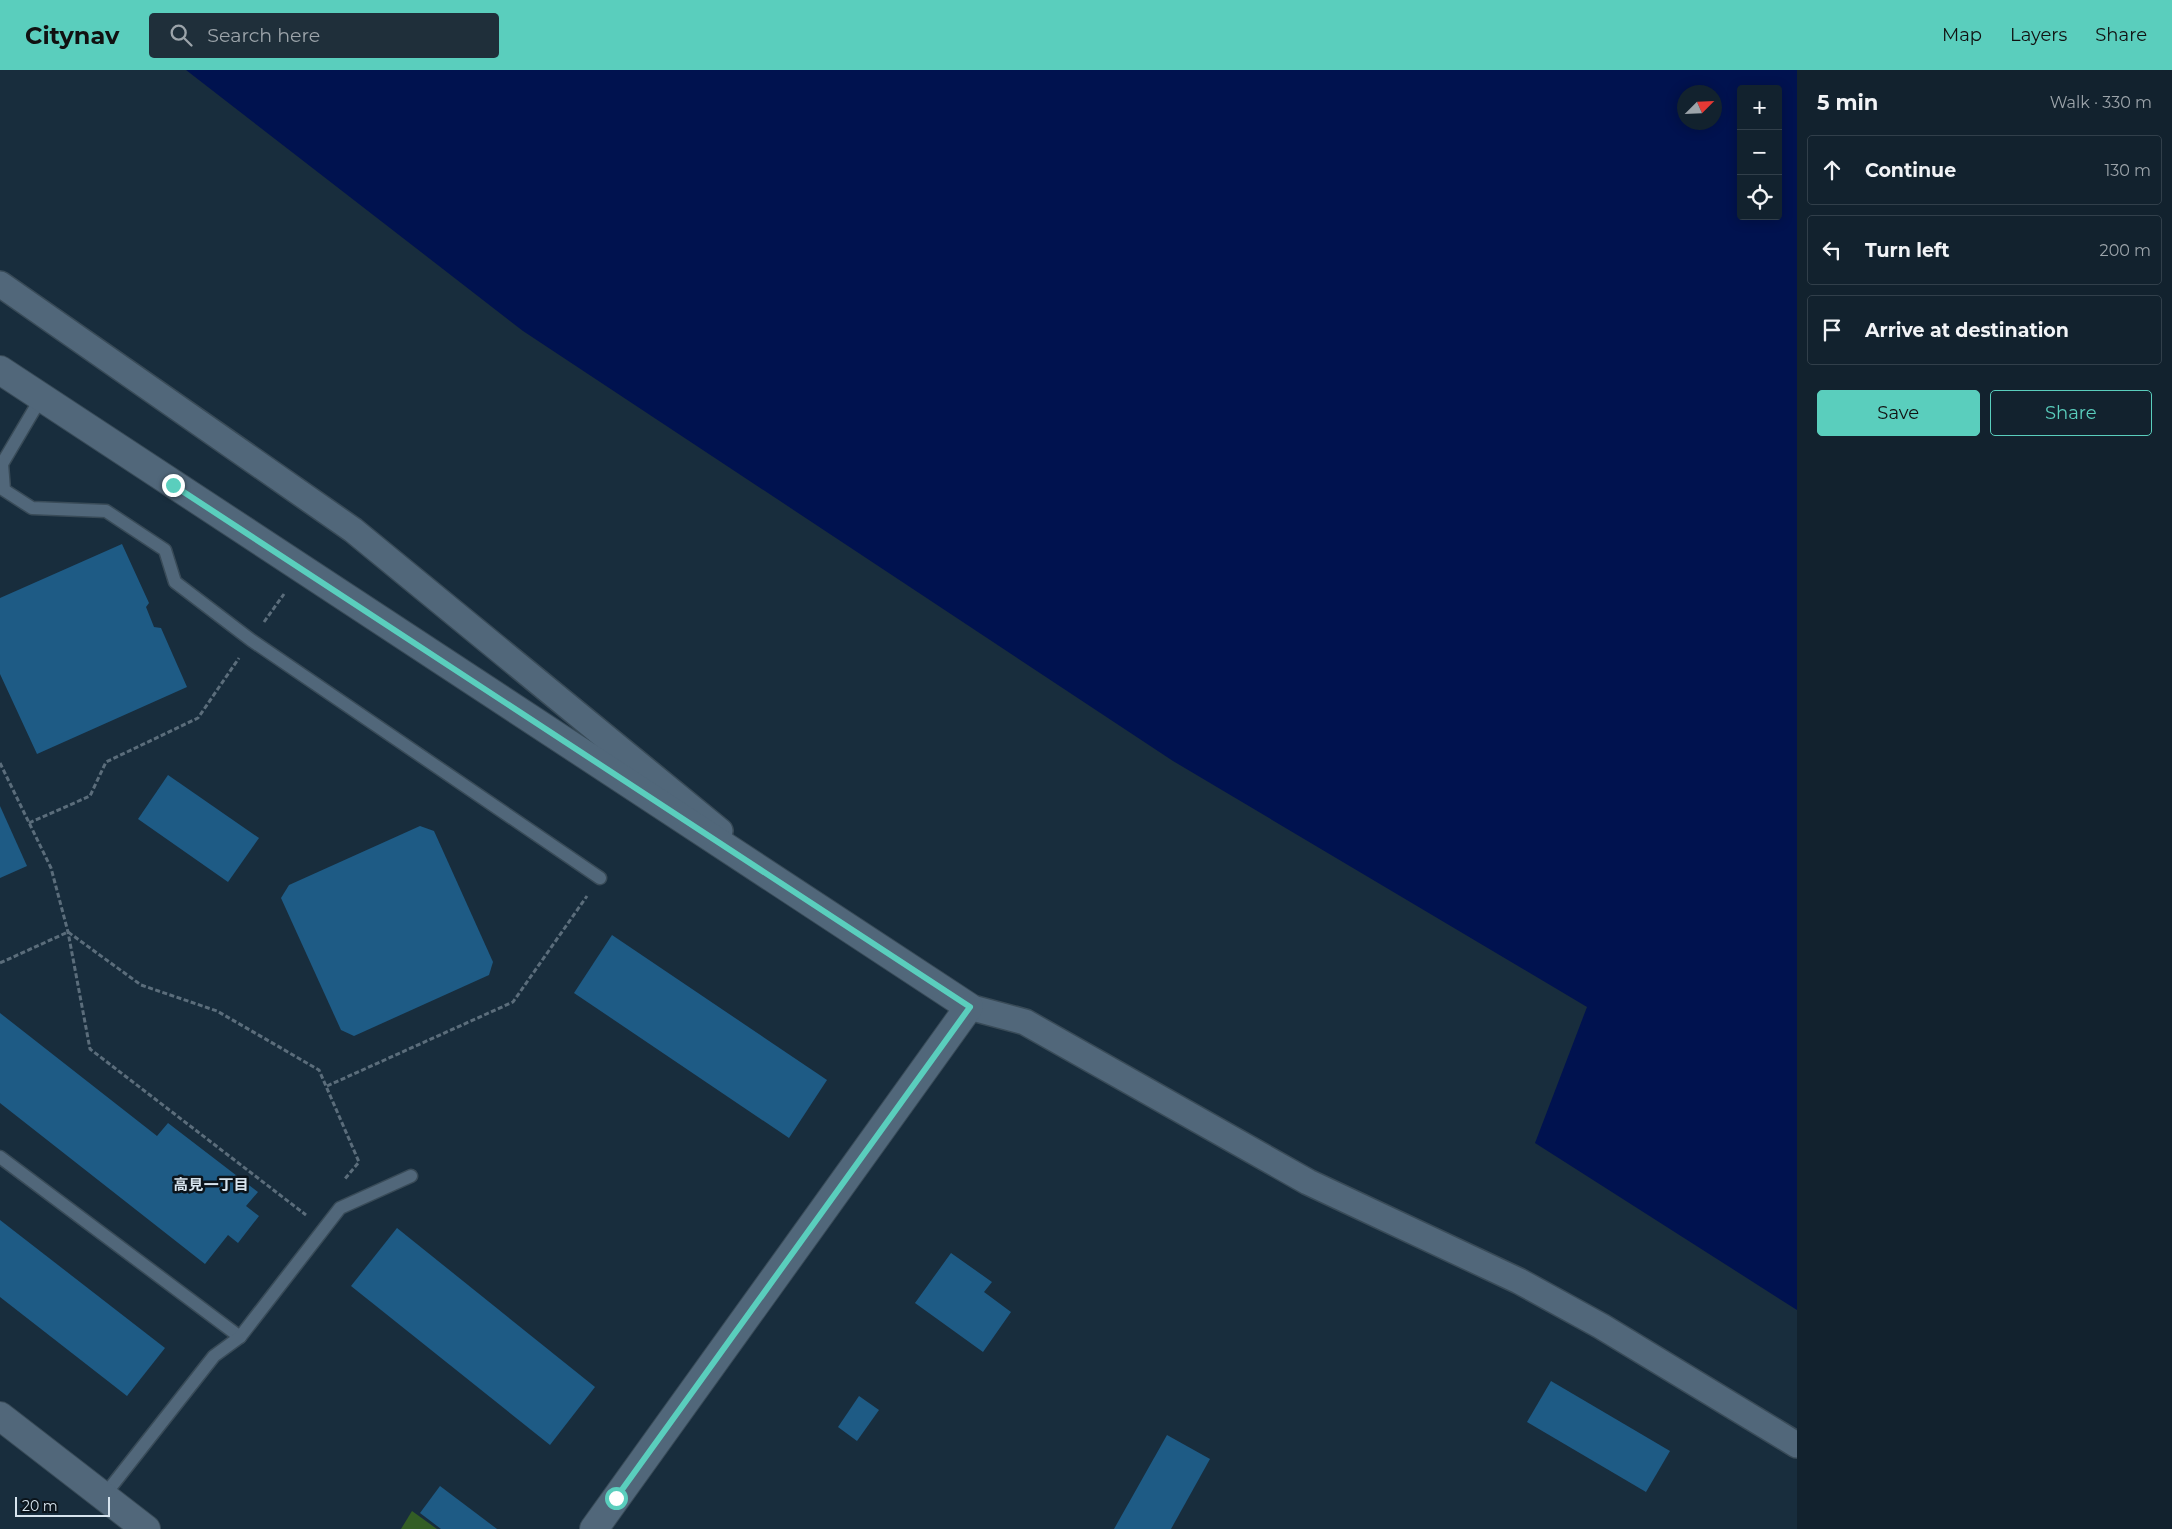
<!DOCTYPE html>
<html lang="en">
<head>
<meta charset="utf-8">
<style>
	:root { --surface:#12222e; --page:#1f2f3a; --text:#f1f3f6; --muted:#9ca4aa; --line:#313f4a; --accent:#5acebd }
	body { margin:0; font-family:Montserrat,"Noto Sans JP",sans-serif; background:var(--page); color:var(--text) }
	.controls { position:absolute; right:15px; top:15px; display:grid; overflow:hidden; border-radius:5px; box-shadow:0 2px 12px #0003 }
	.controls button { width:45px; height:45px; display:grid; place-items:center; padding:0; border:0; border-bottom:1px solid var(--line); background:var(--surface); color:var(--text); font:25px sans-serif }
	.compass { position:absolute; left:1677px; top:15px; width:45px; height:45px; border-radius:50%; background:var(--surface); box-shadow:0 2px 12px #0003; rotate:66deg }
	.scale { position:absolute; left:15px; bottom:12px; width:95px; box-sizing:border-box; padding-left:5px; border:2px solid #d7e4ee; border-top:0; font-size:14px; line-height:18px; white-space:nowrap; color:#d7e4ee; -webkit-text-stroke:4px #0b141b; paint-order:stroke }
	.stop { position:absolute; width:15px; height:15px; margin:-11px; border:4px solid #5acebd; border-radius:50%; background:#fff }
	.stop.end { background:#5acebd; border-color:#fff; box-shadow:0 1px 5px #0008 }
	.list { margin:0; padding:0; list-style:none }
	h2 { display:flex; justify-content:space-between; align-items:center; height:65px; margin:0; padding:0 20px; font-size:21px }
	h2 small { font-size:16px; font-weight:400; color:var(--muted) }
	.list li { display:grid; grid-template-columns:32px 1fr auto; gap:15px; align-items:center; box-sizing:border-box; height:70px; margin:0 10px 10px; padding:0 10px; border:1px solid var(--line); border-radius:5px }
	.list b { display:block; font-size:19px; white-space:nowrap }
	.list em { font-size:16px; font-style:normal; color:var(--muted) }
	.actions { display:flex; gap:10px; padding:15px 20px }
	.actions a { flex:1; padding:11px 0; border:1px solid var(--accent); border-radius:5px; text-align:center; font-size:18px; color:var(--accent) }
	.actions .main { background:var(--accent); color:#111 }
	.icon { flex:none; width:28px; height:28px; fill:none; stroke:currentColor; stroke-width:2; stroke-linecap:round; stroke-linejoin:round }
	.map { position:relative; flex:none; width:1797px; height:1459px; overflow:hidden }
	header { display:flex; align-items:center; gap:30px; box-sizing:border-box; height:70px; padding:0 25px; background:var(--accent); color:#111 }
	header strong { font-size:24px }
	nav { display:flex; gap:28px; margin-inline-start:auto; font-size:18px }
	.search { width:350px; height:45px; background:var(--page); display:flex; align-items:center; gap:12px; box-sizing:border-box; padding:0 18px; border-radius:5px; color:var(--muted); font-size:19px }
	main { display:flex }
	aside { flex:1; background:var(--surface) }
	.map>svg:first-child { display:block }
</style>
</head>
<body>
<header>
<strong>Citynav</strong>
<div class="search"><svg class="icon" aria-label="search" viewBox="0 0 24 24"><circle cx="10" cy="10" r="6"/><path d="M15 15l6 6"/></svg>Search here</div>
<nav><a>Map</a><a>Layers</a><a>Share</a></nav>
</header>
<main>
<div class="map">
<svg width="1797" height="1459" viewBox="0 0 1797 1459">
	<rect width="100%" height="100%" fill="#182d3d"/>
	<path fill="#335e25" d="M412,1441L437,1459H401Z"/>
	<path fill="#00124f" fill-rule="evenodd" d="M186,0H1797V1240L1535,1073L1587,937L1173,691L523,261ZM1741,19H1778V146H1741ZM1684,22H1714V52H1684Z"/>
	<g fill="#1e5b85">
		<path d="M122,474L149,533L146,537L154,557L161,558L187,617L37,684L0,604V528Z"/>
		<path d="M168,705L259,768L228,812L138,749Z"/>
		<path d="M0,736L27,796L0,808Z"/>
		<path d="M420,756L434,761L493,892L489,905L354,966L341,960L281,828L289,815Z"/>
		<path d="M612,865L827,1010L789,1068L574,923Z"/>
		<path d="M0,943L157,1066L168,1053L258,1122L246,1136L259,1146L238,1173L228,1165L205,1194L0,1033Z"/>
		<path d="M0,1150L165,1278L127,1326L0,1227Z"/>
		<path d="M397,1158L595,1317L550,1375L351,1216Z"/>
		<path d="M951,1183L992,1212L984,1222L1011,1242L983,1282L915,1233Z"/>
		<path d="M1551,1311L1670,1381L1646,1422L1527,1352Z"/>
		<path d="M859,1326L879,1340L857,1371L838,1357Z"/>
		<path d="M1167,1365L1210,1389L1171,1459H1114Z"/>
		<path d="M440,1416L497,1459H441L420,1443Z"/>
	</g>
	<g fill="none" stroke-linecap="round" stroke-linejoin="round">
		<defs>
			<g id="service">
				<path d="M41,328L2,394L4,420L32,438L106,441L165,480L175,512L251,570L600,808"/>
				<path d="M0,1087L240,1267"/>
				<path d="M103,1427L214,1286L240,1267L340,1138L411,1106"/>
			</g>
			<g id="minor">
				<path d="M0,214L353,460L720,761"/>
				<path d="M969,937L1025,952L1308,1112L1519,1211L1601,1256L1797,1375"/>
			</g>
			<g id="tertiary">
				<path d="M0,300L969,937L594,1459"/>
				<path d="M0,1346L146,1459"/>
			</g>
		</defs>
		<use href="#service" stroke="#394b58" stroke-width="15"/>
		<use href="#minor" stroke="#394b58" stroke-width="28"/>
		<use href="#tertiary" stroke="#394b58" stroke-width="30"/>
		<g stroke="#5b6d7b" stroke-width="3" stroke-dasharray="5 2.5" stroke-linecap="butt">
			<path d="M264,552L284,524"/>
			<path d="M0,693L51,798L68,862L90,979L306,1145"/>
			<path d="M29,753L90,726L106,692L198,648L239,588"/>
			<path d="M0,893L68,862L141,915L217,941L319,1000L359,1092L344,1110"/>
			<path d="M327,1016L513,932L587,826"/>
		</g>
		<use href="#service" stroke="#51677a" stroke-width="12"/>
		<use href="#minor" stroke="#51677a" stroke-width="25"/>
		<use href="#tertiary" stroke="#51677a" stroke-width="28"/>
	</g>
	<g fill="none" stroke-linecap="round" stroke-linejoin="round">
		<path stroke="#5acebd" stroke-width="6" d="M173,415L970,937L616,1428"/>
	</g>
	<g text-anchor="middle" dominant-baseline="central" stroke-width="5" stroke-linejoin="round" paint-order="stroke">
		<g font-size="15" font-weight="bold" fill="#d7e4ee" stroke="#0b141b">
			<text x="211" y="1114">高見一丁目</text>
		</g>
	</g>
</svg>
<div class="controls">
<button>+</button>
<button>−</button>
<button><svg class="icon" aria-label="locate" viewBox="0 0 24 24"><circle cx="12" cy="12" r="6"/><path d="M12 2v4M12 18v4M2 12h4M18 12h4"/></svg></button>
</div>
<svg class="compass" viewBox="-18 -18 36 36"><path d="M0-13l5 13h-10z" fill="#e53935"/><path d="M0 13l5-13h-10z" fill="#9ca4aa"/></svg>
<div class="scale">20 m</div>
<div class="stop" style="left:616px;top:1428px"></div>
<div class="stop end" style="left:173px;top:415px"></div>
</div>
<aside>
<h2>5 min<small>Walk · 330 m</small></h2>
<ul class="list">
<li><svg class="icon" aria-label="ahead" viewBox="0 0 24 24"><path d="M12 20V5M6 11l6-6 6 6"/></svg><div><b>Continue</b></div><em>130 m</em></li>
<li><svg class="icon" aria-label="left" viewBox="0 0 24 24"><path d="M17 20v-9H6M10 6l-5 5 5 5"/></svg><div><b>Turn left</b></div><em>200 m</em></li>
<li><svg class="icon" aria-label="arrive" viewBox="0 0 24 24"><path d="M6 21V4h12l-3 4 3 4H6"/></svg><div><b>Arrive at destination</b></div></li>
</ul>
<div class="actions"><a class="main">Save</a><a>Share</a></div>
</aside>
</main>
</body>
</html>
